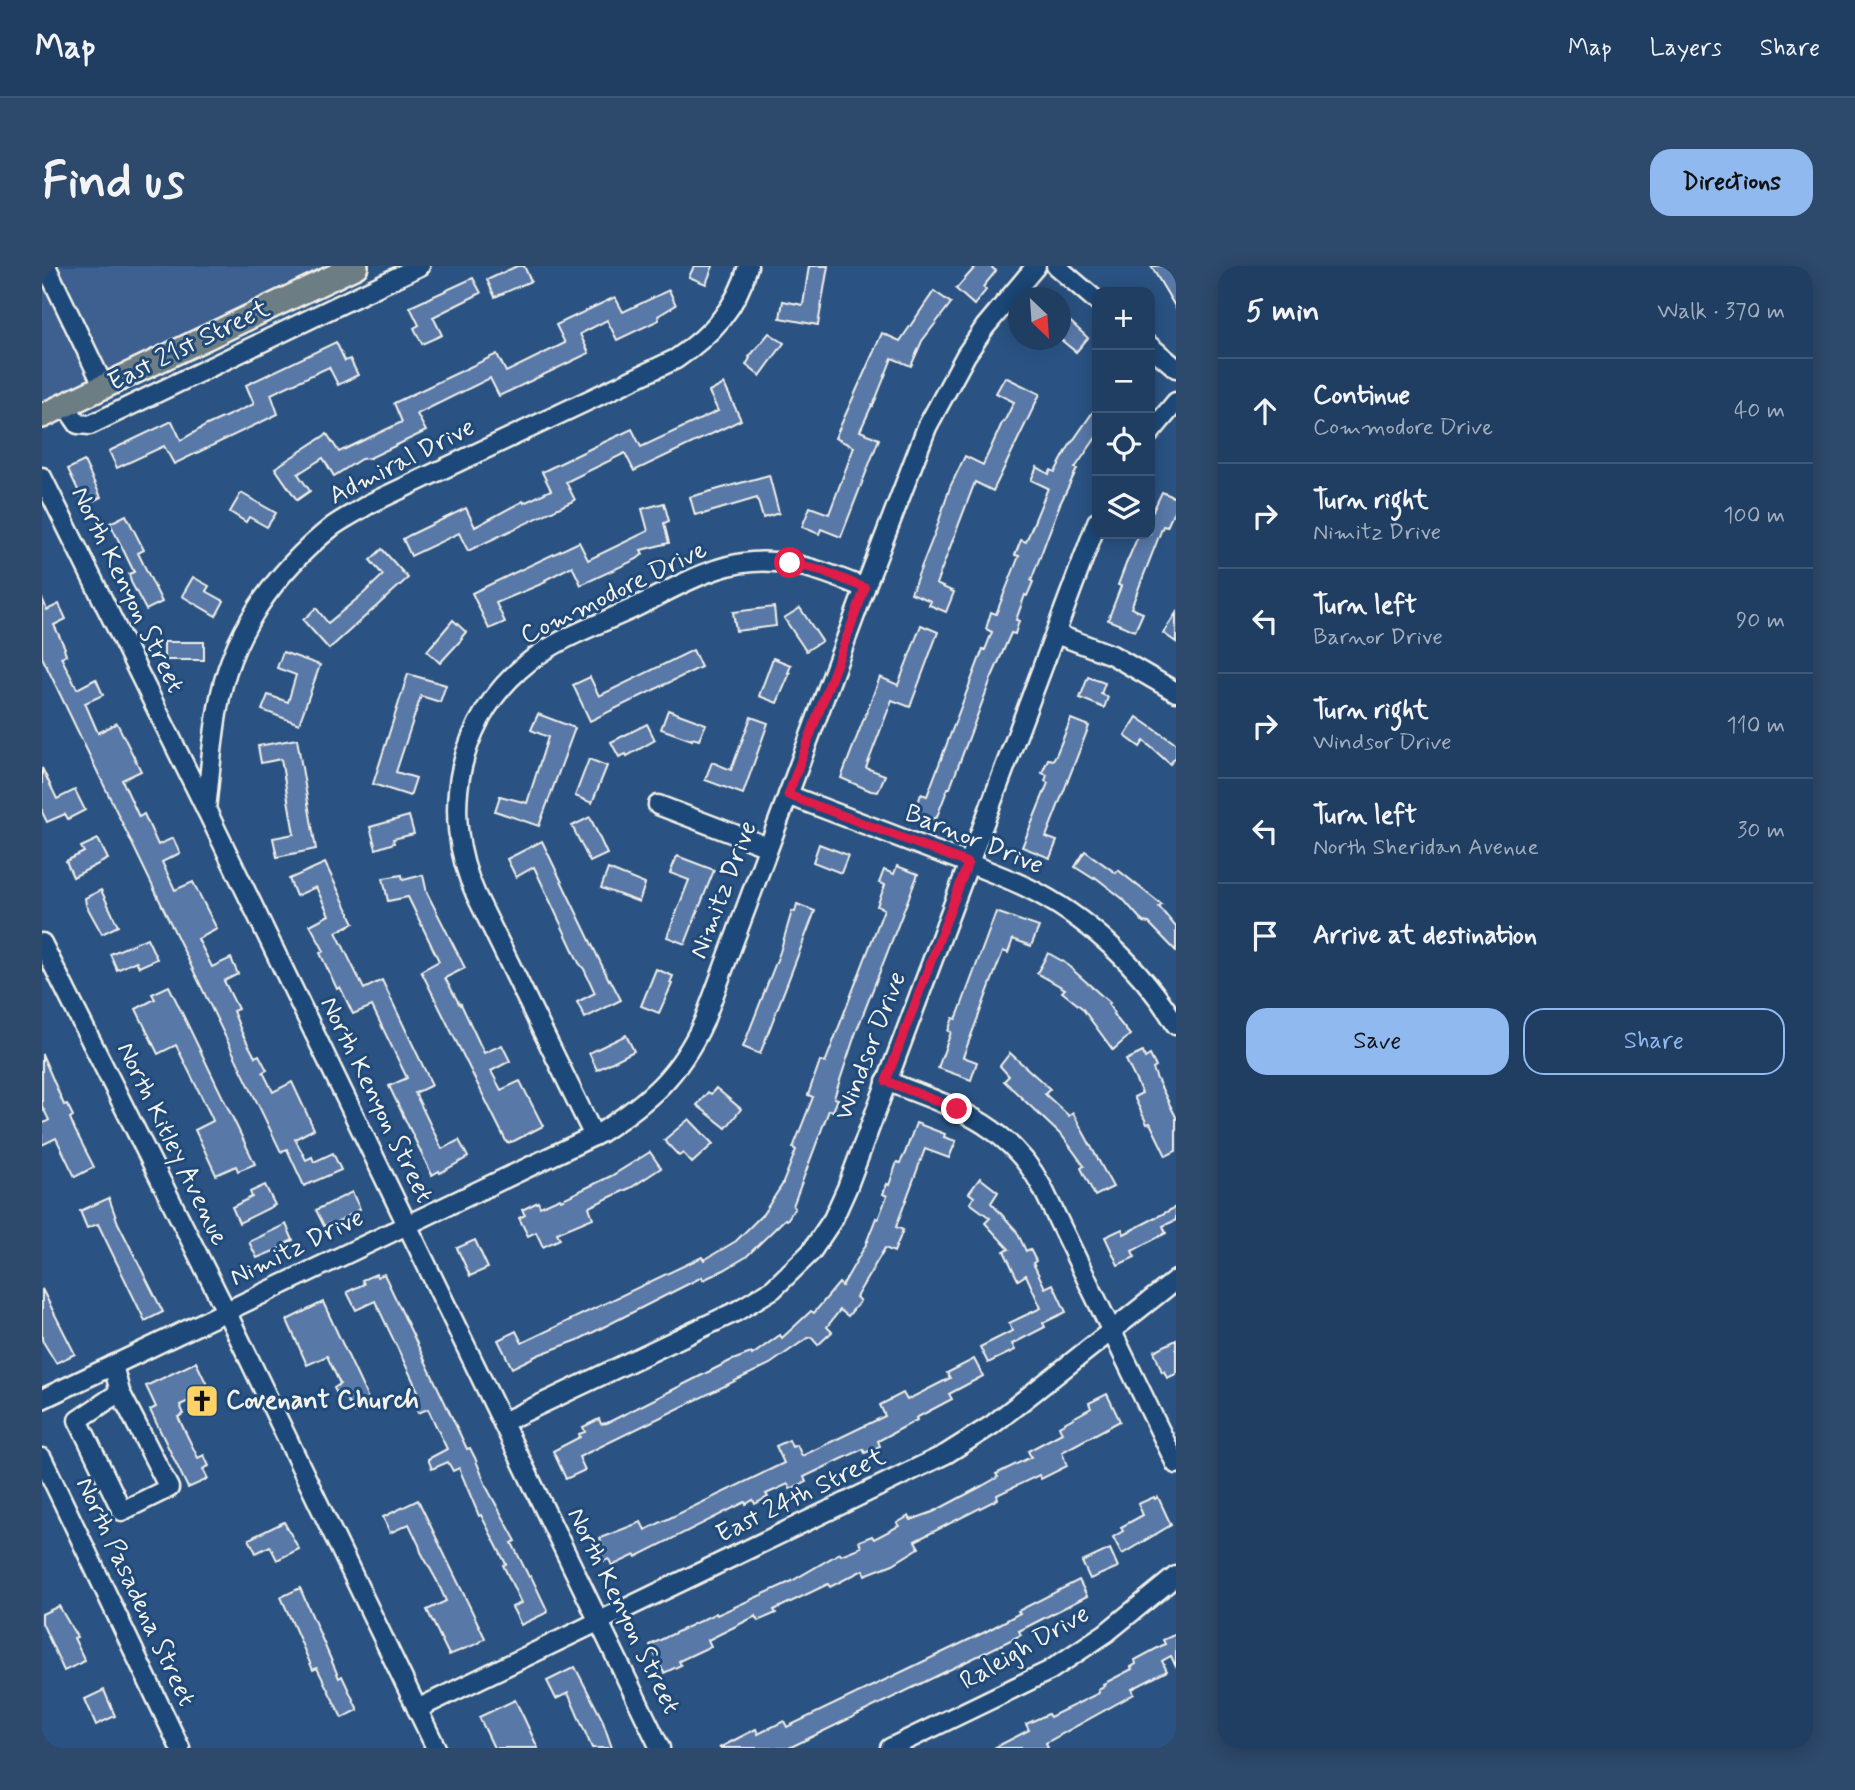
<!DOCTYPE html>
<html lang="en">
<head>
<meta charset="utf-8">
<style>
	:root { --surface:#203e62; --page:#2d496b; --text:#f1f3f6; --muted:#a2aebe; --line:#3d5777; --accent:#90b9f0 }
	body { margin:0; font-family:Mynerve,sans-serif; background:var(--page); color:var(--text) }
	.controls { position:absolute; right:21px; top:21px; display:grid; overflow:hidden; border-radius:14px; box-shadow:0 4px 18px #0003 }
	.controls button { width:63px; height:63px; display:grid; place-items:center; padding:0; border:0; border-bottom:2px solid var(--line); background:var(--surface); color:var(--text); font:35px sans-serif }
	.compass { position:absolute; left:966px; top:21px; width:63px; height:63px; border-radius:50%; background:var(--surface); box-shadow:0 4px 18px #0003; rotate:155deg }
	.stop { position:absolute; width:21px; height:21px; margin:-16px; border:5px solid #e11d48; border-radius:50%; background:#fff }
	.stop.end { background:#e11d48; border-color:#fff; box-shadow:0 2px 7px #0008 }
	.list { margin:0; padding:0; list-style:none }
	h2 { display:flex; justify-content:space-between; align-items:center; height:91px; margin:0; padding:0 28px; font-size:30px }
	h2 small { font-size:23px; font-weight:400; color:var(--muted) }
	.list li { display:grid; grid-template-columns:46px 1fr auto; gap:21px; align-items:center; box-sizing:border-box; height:105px; padding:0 28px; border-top:2px solid var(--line) }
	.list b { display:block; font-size:26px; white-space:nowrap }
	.list p { margin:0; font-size:23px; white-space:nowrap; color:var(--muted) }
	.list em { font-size:23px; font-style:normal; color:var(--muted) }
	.actions { display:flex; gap:14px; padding:21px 28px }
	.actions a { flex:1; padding:16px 0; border:2px solid var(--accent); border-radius:21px; text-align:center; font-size:24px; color:var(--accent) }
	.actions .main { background:var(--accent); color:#111 }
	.icon { flex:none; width:38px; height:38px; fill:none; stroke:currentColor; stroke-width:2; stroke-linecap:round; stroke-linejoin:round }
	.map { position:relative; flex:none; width:1134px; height:1482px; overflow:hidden; border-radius:21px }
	header { display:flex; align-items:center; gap:42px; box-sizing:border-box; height:98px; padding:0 35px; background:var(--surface); border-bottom:2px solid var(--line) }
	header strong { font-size:33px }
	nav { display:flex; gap:38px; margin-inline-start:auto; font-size:24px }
	.intro { display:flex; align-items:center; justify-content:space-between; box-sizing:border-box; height:168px; padding:0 42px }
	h1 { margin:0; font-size:49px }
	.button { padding:18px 32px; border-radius:21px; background:var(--accent); color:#111; font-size:24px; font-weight:700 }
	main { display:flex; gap:42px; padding:0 42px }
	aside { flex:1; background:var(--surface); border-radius:21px; box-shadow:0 4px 18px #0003 }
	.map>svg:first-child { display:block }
</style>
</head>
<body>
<header>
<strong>Map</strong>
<nav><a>Map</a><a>Layers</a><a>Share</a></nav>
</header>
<div class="intro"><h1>Find us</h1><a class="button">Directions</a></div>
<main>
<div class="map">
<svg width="1134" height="1482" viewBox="0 0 1134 1482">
	<rect width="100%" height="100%" fill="#2a5383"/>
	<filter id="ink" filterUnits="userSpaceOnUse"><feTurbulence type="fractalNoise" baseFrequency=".0143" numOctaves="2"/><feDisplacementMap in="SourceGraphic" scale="14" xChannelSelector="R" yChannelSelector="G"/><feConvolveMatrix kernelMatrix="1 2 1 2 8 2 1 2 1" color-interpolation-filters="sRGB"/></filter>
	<g filter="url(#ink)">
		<path fill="#3c6190" d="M0,0H280L0,135Z"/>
		<g fill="#5878a8" stroke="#f4f1e8" stroke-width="2">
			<path d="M475,0H482L489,15L453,31L445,14Z"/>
			<path d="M652,0H671L664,18L647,11Z"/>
			<path d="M767,0H786L776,59L738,52L741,35L761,39Z"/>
			<path d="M934,0H948L954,5L941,21L944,24L932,39L914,23Z"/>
			<path d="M1109,0H1134V42Z"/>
			<path d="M431,12L439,27L391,51L400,69L380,78L372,62L377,59L368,41Z"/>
			<path d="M627,24L634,39L616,50L617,54L575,74L565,54L538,68L547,87L457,130L448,112L375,148L384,165L328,192L319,193L292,210L281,192L256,208L268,225L255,234L233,202L285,168L297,186L360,156L352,137L455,88L464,106L523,77L514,59L573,31L581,46Z"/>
			<path d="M892,25L909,37L880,75L869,100L850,92L831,140L830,139L818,165L837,173L799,271L779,263L777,268L760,261L768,241L787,248L812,181L793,172L840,67L858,75Z"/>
			<path d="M1018,46L1046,72L1034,86L1018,73Z"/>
			<path d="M727,67L742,77L718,110L704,99L708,92L707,91Z"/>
			<path d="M294,76L303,95L308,93L316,109L296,119L287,101L229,128L236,148L132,198L122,180L75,202L67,185L130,155L139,174L165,159L212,138L204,119Z"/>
			<path d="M963,111L998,128L951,225L933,216L894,318L912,326L904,346L887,339L889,335L869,327L894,264L908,221L923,190L941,199L961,155L962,156L972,136L954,127Z"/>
			<path d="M682,118L699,154L592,205L583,187L524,216L533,234L426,285L417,267L369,290L361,273L368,269L424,242L433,261L481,235L482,237L509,224L500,206L556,179L590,163L599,181L676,145L667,126Z"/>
			<path d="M1055,140V170L1033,202L1035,203L1018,238L989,315L991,316L985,330L983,329L974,354L977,355L973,368L969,367L949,413L908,522H906L894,553L892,552L891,555L874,549L875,547L873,546L879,528L885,530L941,383L943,384L950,366L944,363L949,346L954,348L977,290L973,289L979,274L984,276L1006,222L989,214L995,201L1007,208L1009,204L1013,206L1026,182Z"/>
			<path d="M42,195L59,231L43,239L26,203Z"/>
			<path d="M727,209L737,247L721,252L715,232L661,248L660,247L653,249L648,231Z"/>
			<path d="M1120,226L1134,232V241L1125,261L1121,260L1089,342L1101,347L1093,365L1066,354L1079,320L1076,319L1084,298L1097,268H1108V243L1111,245Z"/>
			<path d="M199,227L234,247L225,261L207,251L204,256L188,246Z"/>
			<path d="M622,237L627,255L622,257L627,277L599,284L601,288L595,293L539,319L530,300L503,314L504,316L454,337L463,356L447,363L430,327L537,276L546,294L606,265L600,243Z"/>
			<path d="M84,249L102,284L96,287L120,336L104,344L89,316L87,308L92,306L68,257Z"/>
			<path d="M340,283L366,312L287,383L261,354L274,342L286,357L322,327L341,309L328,294Z"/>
			<path d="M151,311L167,320L164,325L182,335L174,350L140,330Z"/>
			<path d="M0,332L5,344L17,338L24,353L12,359L23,382L22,383L24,389L19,391L35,423L54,413L61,429L43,437L56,467L75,457L99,505L80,514L97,551L102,548L116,579L131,572L138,587L120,596L133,624L151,616L175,663L156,673L170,701L189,692L196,708L182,715L196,743L191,745L200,767L213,791L217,789L225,804L221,806L231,826L250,816L272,863L253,873L264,894L270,891L272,896L291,887L299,904L262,920L245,883L239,886L0,391Z"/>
			<path d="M732,341L734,360L694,365L691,346Z"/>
			<path d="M758,342L780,375L764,385L742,352Z"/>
			<path d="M1134,347V376L1121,367Z"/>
			<path d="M411,354L424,366L419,372L420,373L398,397L385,385Z"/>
			<path d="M879,359L896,366L868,441L850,434L824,502L843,509L836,526L829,525L799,512L838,411L856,419Z"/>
			<rect x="122" y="376" width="40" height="18"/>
			<path d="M651,384L659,401L548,455L531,419L548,411L557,430Z"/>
			<path d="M241,386L278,399L257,458L220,444L226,429L246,436L254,409L235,402Z"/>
			<path d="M731,392L749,399L746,407H748L735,437L717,430Z"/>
			<path d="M366,408L404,419L398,436L379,430L354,506L374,512L368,530L331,518Z"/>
			<path d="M1046,411L1063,417L1059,428L1066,431L1062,442L1038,432Z"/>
			<path d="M626,444L664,458L657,474L650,472V474L619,463Z"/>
			<path d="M496,448L533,462L497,560L453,545L458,530L485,537L506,471L489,464Z"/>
			<path d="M709,451L726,457L701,528L663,514L670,496L689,504Z"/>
			<path d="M1095,451L1134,478V491L1128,498L1102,475L1098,481L1083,470Z"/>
			<path d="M1029,453L1047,460L1004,571L1015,575L1008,592L980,581L1006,517L1003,515L1005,509L1000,507L1006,493L1011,494L1015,487Z"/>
			<path d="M605,458L613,474L585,490L584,488L577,491L569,476Z"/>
			<path d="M255,473L274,583L235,591L231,572L252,568L244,522L239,493L219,497L216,480Z"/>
			<path d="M547,493L565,500L550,537L533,530Z"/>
			<path d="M0,502L15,533L33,524L43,544L26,553L23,548L5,556L0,546Z"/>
			<path d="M367,550L372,568L351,573L352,577L334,583L328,561Z"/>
			<path d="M548,551L565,588L548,596L530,560Z"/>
			<path d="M56,573L66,593L31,611L24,595L42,586L39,581Z"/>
			<path d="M500,575L567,714L568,713L579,734L543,752L535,736L553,727L542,703L537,697L492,601L474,611L465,593Z"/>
			<path d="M777,578L806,589L799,607L771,596Z"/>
			<path d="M1043,585L1074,607L1076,604L1120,639L1117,641L1134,661V685L1107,657L1101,656L1081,633L1053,611L1052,613L1033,601Z"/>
			<path d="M635,590L672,604L643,678L625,671L647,614L628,607Z"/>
			<path d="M283,597L312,657L294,666L322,723L340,714L390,819L373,827L400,883L417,874L426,891L398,907L397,905L390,909L347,820L365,812L330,740L311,748L298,721L295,723L278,687L282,685L268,659L287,649L274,621L254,630L247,613Z"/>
			<path d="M855,600L876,608L813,769L792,832L796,833L791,845L787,844L751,940L753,942L745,954L743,953L704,991L682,1004L661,1014L660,1011L536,1074L496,1089L470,1102L456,1074L474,1065L480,1077L660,991L662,994L694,975L721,948L740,919L754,884L751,882L771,831L766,829L778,795L783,797L842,643L835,640L843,619L837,617L842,604L852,608Z"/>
			<path d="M566,603L603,618L597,636L559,622Z"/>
			<path d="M360,609L361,614L381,609L385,627L423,702L403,712L418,739L419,738L442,787L460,779L468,795L449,805L459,824L478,815L501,860L472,875L465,877L379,705L397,695L366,631L346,635L341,612Z"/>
			<path d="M59,624L76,660L60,668L44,639L43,632Z"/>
			<path d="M755,638L773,645L718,788L701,781L738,686L750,645L753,646Z"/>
			<path d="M954,646L997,661L989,680L971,673L966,687L961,685L921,791L935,796L929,814L896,802L909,766L906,765L911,752L914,753L917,746Z"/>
			<path d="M105,672L115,693L97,701L94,695L75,704L68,688Z"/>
			<path d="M1006,687L1022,696L1068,737L1066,738L1072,747L1071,748L1088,769L1071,784L1040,742L1020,726L1023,723L995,707Z"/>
			<path d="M614,703L631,710L628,717L630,718L617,747L599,740Z"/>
			<path d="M127,720L213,898L196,905L194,900L174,909L153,864L171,855L169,850L134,779L116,788L94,743L113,733L110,728Z"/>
			<path d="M584,769L592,785L555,804L547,787Z"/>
			<path d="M1101,786L1103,792L1108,789L1114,801L1111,803L1115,813L1134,851V885L1124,890L1108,857L1105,858L1092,831L1100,827L1084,794Z"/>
			<path d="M968,787L1008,823L1003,828L1027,850L1031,847L1071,921L1053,930L1039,902L1042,900L1021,871L962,815L967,810L958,800Z"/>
			<path d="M0,788L22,839L25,838L31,850L28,852L33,864L52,901L33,911L14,872L0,879V858L7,854L0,840Z"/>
			<path d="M674,822L699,843L684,862L655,839L666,826L669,828Z"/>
			<path d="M647,853L671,878L650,897L641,887L637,890L622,874Z"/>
			<path d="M874,857L903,868L902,871L914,875L907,892L883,883L854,961L861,964L852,986L843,982L814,1031L818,1035L806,1050L798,1044L785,1061L790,1066L776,1079L769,1071L764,1073L728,1098L537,1191L543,1204L524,1213L511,1185L538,1171L537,1168L543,1166L541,1161L557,1153L559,1158L565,1157L688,1095L709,1087L710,1089L738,1069L740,1072L769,1045L772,1047L797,1017L800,1020L826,975H825L834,952L836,953L845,930L841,928L845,918L847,919L855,896L858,897L863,887Z"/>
			<path d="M608,886L619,902L590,921L547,941L551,952L515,967L518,973L501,981L494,966L486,970L477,952L483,949L480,944L496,936L498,941L518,932L519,934L569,910Z"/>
			<path d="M938,912L956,926L949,937L974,964L984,985L988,983L994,995L991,997L1003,1022L1011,1018L1024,1046L1001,1057L1003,1061L970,1078L973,1084L946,1097L938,1081L970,1065L967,1057L999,1042L984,1009L976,1014L962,985L967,983L943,957L948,952L928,937L932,931L927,927Z"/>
			<path d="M223,919L233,939L197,957L190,941L210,931L208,926Z"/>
			<path d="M310,926L318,943L290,959V957L282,960L274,944Z"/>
			<path d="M67,932L76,957L121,1046L103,1055L56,958L45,962L38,945Z"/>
			<path d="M1134,941V954L1121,960L1124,967L1090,985L1093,991L1076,999L1063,971L1080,963L1082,968Z"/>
			<path d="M244,958L251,974L243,978L244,980L215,992L207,976Z"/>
			<path d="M433,974L446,1002L428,1010L415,982Z"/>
			<path d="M334,1008L335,1011L342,1008L425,1183L428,1182L433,1192L445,1222L474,1275L470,1277L487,1311L489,1310L506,1346L479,1359L470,1341L479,1337L461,1299L464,1298L439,1249L437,1250L417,1202L411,1205L406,1196L390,1203L386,1193L405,1183L386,1143L376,1147L368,1129L376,1125L333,1035L314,1044L305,1026L322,1018L320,1014Z"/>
			<path d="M0,1023L33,1088L14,1097L0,1074Z"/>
			<path d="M281,1036L329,1139L312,1147L303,1131L298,1133L292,1122L298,1118L285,1090L265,1099L245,1054Z"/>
			<path d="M1134,1074V1108L1125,1112L1122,1105L1120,1106L1112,1085Z"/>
			<path d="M932,1093L941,1110L907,1128L910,1133L874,1152L875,1154L836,1175L838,1180L823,1187L821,1183L785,1200L762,1211L764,1216L748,1223L746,1218L724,1228L726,1231L713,1238L711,1234L704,1238L703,1236L594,1291L593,1289L570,1300L567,1293L562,1295L556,1282L561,1280L558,1272L599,1256L603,1264L742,1197L734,1180L747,1174L750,1181L755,1179L760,1190L843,1150L838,1139L861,1127L865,1134L908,1112L905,1107Z"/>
			<path d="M154,1096L168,1125L138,1139L142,1148L136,1151L156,1192L162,1189L167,1200L161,1203L166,1213L146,1222L108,1144L114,1141L104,1120Z"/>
			<path d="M1065,1128L1078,1155L1020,1186L1025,1200L999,1213L997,1209L955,1229L956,1233L873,1275L877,1282L851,1298L823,1309L821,1304L788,1321L786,1318L732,1344L734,1347L716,1355L714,1350L666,1374L669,1380L637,1395L639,1399L622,1407L608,1379L674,1347L675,1349L748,1316L798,1287L799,1289L819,1281L817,1275L830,1270L832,1273L857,1260L855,1257L867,1250L869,1254L891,1246L940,1220L956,1211L954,1208L989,1191L986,1185L1020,1167L1017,1160L1049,1142L1047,1137Z"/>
			<path d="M1112,1231L1113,1233L1116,1231L1129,1259L1080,1288L1071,1271L1081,1265L1079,1261L1101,1249L1096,1238Z"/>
			<path d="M376,1234L443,1372L437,1377L407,1389L385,1344L404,1335L395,1315L379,1286L377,1279L367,1258L348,1267L341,1251Z"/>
			<path d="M242,1256L257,1283L235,1294L228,1280L214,1287L207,1273Z"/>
			<path d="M1068,1283L1076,1301L1048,1313L1040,1296Z"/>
			<path d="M1037,1314L1045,1330L977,1365L979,1369L747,1482H677L714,1463L716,1468L742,1455L745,1461L943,1366L978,1347L976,1345Z"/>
			<path d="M258,1322L297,1412L300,1410L316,1444L300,1452L275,1402L271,1404L239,1331Z"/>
			<path d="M17,1340L35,1371L32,1372L43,1395L22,1405L0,1357V1348Z"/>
			<path d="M1134,1368V1401L1129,1390L1120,1395L1125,1405L1090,1423L1092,1428L1004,1477L1006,1482H952L987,1464L984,1458L1006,1448L1008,1451L1057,1427L1056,1423L1062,1420L1061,1418L1090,1403L1089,1401L1094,1398L1093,1394L1123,1378L1121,1374Z"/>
			<path d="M533,1401L560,1453L570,1482H550L526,1427L514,1433L505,1415Z"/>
			<path d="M62,1424L73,1450L54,1459L43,1433Z"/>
			<path d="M473,1434L481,1450L496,1482H452L443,1463L437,1451Z"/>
		</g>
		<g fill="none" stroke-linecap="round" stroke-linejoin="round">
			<defs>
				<g id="minor">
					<path d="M4,0L62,121"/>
					<path d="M1014,0L1055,35"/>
					<path d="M1108,80L1134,102"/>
					<path d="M23,139L36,158L48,159L378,0"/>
					<path d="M1108,167L1134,136"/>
					<path d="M0,211L164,543L618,1482"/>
					<path d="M1014,368L1070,389L1134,426"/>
					<path d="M746,529C792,547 839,564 885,582C918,594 952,606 984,621C1044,650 1100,702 1134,759"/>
					<path d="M616,539L726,581"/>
					<path d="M164,543C168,509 170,475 176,442C188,368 233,306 291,260C302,252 315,246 327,238L634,93C669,69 695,42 706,0"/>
					<path d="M0,677L184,1045L394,1482"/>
					<path d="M844,815C908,840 966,856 1000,921L1134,1198"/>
					<path d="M552,870L434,629C396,546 416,451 488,395C518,371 558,358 592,342C629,324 668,299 710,296C751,293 786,307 823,322"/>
					<path d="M71,1099L78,1126L36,1154L80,1245L127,1222L78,1126"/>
					<path d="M0,1133L558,867C607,835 637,810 662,755L823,322L885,161L924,89L943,61L994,0"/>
					<path d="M461,1156L695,1045L731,1023L769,986L791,953L805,922L1055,256"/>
					<path d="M0,1192L138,1482"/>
					<path d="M375,1443L904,1188L950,1159L1134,1014"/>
					<path d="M848,1482L1007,1405L1064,1367L1134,1310"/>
				</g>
				<path id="major" d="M0,150L314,0"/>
			</defs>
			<use href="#minor" stroke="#f4f1e8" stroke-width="23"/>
			<use href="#major" stroke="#f4f1e8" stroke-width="28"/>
			<use href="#minor" stroke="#1f4a7a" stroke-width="18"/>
			<use href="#major" stroke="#6d7d84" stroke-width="23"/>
		</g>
	</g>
	<g fill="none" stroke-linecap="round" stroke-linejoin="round" filter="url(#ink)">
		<path stroke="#e11d48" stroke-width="9" d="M748,297L781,305L823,322L746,529L926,597L844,815L915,843"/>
	</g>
	<defs>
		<symbol id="church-square" viewBox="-11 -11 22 22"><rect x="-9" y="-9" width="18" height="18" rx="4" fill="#ffd166" stroke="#1f4a7a"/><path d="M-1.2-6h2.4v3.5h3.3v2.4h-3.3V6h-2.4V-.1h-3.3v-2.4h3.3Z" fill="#111"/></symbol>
	</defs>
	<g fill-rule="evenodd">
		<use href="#church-square" x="141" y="1116" width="38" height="38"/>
	</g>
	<g text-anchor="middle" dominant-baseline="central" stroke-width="6" stroke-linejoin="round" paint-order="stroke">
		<g font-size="26" fill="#f4f1e8" stroke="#1f4a7a">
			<text transform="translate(147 80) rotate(-26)">East 21st Street</text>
			<text transform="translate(360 196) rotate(-27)">Admiral Drive</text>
			<text transform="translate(85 324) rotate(64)">North Kenyon Street</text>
			<text transform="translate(572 327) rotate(-26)">Commodore Drive</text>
			<text transform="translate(932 574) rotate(22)">Barnor Drive</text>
			<text transform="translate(682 624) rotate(-69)">Nimitz Drive</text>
			<text transform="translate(829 780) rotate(-69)">Windsor Drive</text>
			<text transform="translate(334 834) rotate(64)">North Kenyon Street</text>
			<text transform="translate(130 878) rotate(64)">North Kitley Avenue</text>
			<text transform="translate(255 982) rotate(-26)">Nimitz Drive</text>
			<text transform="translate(759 1230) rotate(-26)">East 24th Street</text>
			<text transform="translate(93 1326) rotate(65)">North Pasadena Street</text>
			<text transform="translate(581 1345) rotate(64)">North Kenyon Street</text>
			<text transform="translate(983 1382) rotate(-30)">Raleigh Drive</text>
		</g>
		<g font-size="26" font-weight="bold" fill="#f4f1e8" stroke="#1f4a7a" text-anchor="start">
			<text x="184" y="1135">Covenant Church</text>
		</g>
	</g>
</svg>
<div class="controls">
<button>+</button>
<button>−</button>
<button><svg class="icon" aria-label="locate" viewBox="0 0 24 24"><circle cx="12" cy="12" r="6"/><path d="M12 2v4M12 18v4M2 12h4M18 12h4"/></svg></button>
<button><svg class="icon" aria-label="layers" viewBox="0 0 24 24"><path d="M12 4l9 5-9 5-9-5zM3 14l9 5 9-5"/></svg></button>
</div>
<svg class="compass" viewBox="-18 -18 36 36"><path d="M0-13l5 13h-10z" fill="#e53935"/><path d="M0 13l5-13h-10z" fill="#a2aebe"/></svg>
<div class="stop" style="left:748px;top:297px"></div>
<div class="stop end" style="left:915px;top:843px"></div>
</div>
<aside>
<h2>5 min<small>Walk · 370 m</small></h2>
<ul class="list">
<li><svg class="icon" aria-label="ahead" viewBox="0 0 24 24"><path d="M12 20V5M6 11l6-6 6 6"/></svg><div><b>Continue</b><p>Commodore Drive</p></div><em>40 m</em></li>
<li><svg class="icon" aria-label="right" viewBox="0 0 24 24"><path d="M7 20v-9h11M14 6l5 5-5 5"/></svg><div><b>Turn right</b><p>Nimitz Drive</p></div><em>100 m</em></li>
<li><svg class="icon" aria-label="left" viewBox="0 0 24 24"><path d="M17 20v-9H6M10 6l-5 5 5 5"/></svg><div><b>Turn left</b><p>Barnor Drive</p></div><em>90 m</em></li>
<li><svg class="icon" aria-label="right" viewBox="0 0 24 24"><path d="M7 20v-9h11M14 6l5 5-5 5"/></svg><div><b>Turn right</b><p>Windsor Drive</p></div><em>110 m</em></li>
<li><svg class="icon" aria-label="left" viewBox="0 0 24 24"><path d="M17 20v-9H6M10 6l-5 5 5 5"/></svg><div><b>Turn left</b><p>North Sheridan Avenue</p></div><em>30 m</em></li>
<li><svg class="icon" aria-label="arrive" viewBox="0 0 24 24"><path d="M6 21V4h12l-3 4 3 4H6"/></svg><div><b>Arrive at destination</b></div></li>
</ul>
<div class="actions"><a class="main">Save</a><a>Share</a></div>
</aside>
</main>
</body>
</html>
